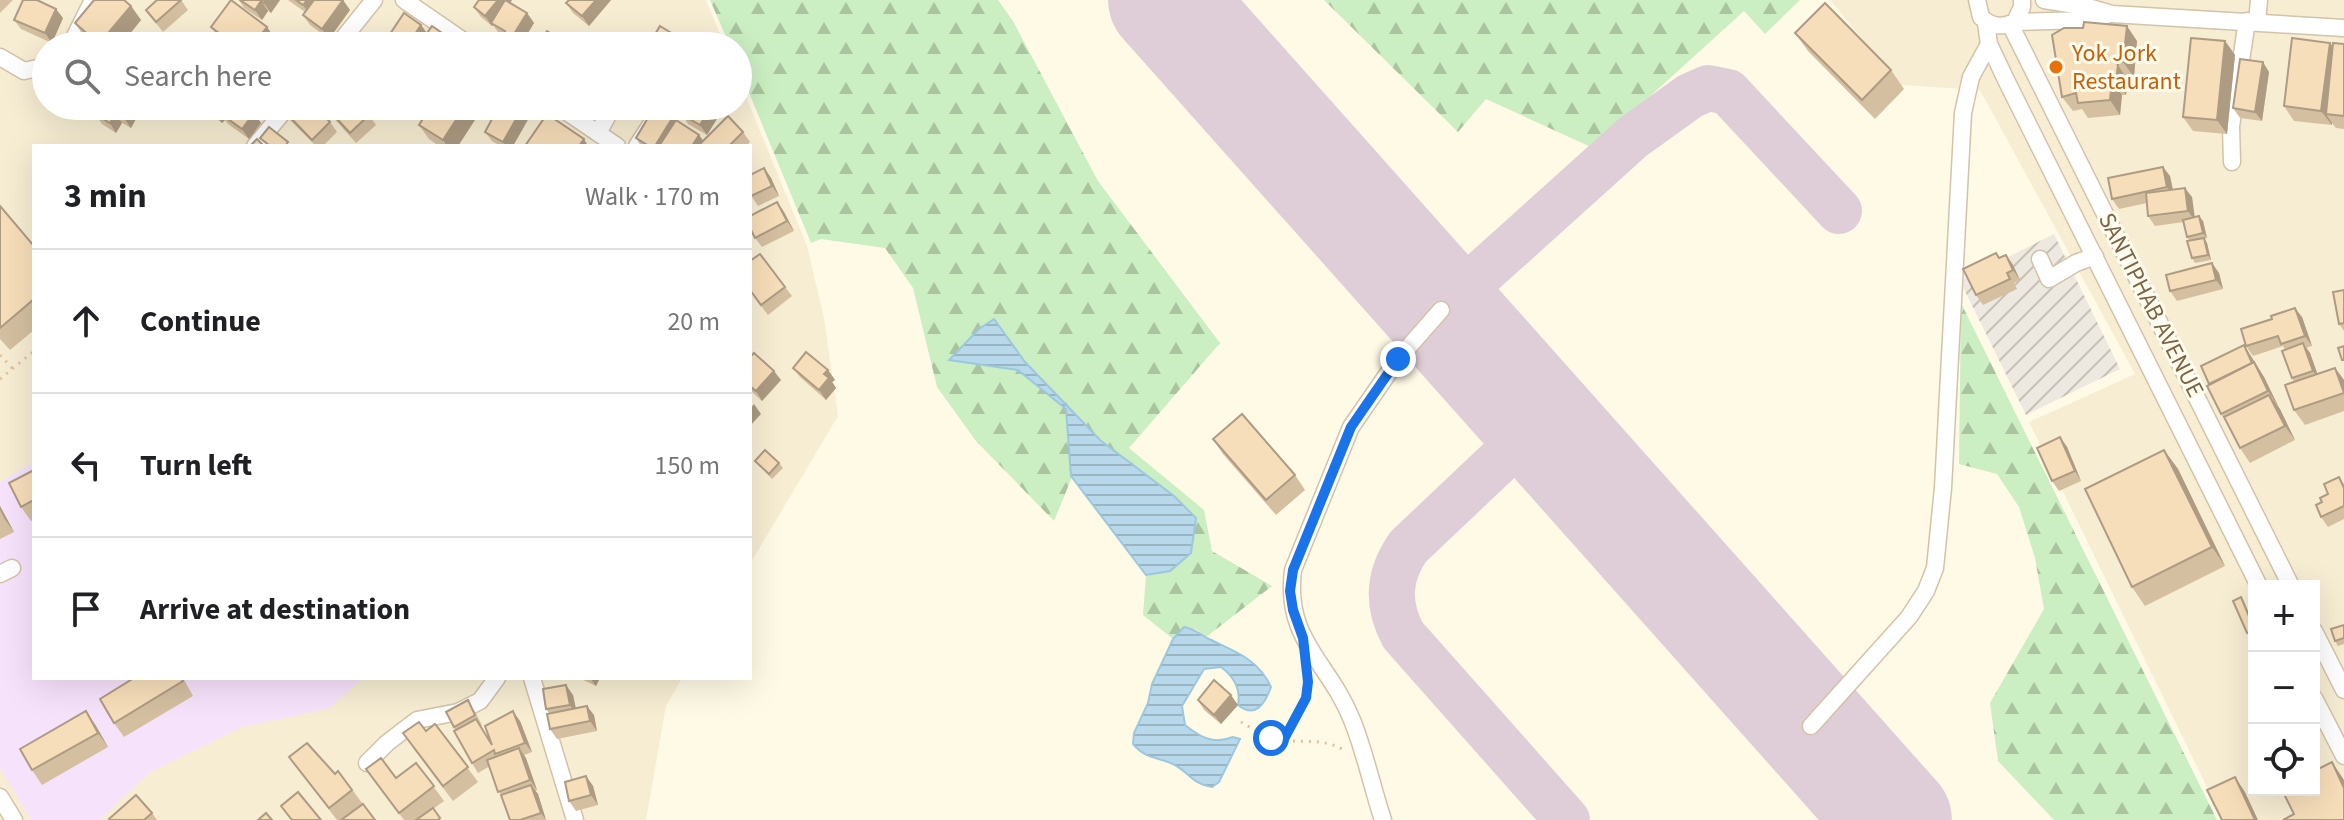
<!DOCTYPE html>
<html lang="en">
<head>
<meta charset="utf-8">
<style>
	:root { --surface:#fff; --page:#f6f6f6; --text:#202124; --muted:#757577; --line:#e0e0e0 }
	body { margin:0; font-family:"Source Sans 3",sans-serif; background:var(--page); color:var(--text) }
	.controls { position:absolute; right:24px; bottom:24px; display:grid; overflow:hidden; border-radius:0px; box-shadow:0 8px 32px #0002 }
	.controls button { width:72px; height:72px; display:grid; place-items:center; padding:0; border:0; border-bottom:2px solid var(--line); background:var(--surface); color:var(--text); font:40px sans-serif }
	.stop { position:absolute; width:24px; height:24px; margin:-18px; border:6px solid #1a73e8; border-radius:50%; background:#fff }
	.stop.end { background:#1a73e8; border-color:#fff; box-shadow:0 2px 8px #0008 }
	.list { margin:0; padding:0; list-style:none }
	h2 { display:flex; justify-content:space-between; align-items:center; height:104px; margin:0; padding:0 32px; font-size:34px }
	h2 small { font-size:26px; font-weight:400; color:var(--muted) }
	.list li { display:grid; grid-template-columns:52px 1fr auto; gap:24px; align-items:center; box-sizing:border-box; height:144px; padding:0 32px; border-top:2px solid var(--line) }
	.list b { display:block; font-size:30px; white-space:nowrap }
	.list em { font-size:26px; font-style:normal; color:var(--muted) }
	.icon { flex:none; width:44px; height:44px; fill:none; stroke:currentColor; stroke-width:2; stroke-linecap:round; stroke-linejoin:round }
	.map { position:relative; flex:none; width:2344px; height:820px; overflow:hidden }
	.search { position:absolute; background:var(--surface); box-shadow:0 8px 32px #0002; left:32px; top:32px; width:720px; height:88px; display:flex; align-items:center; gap:20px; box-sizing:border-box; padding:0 28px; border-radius:44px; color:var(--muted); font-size:30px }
	.panel { position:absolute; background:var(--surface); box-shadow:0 8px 32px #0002; left:32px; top:144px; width:720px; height:536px; border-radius:0px }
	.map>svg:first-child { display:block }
</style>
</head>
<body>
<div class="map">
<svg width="2344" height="820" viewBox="0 0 2344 820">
	<defs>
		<pattern id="industrial-furrows" width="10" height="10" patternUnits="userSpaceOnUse" patternTransform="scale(2)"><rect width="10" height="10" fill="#eee9e0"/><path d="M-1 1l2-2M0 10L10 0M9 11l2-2" fill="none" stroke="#c6c0b7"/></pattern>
		<pattern id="forest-firs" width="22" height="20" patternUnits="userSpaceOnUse" patternTransform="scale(2)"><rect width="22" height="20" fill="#cbeec2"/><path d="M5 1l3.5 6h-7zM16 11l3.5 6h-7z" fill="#aac49f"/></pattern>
		<pattern id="water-rules" width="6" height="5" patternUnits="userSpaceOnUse" patternTransform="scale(2)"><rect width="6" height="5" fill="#b7d9eb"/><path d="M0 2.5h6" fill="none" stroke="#9ab4c0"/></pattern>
	</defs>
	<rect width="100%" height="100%" fill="#fffae5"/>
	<g fill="#f7edd3" fill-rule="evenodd">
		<path d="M0,0H706L725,46H46V106H738V77L807,246L824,318L838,416L750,564V146H34V678H682L666,706L646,820H0Z"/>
		<path d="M1830,0H2344V820H2223L2029,422L2135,374L1980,90L1900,85ZM2254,586H2314V790H2254Z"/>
	</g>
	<path fill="url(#industrial-furrows)" d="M2054,234L2120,369L2026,415L1960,281Z"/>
	<path fill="#f7e2fb" d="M34,462V678H362L330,708L242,727L149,773L99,820H31L0,768V482Z"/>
	<g fill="url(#forest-firs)">
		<path d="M710,0H998L1013,21L1098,181L1220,343L1129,448L1204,510L1212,551L1272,586L1206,637L1197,630L1184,627L1173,639L1143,615L1146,575L1072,477L1054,521L976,441L937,387L913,288L885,248L821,239L811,243L738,66V46H730Z"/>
		<path d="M1324,0H1800L1765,34L1744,11L1593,148L1486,99L1458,132Z"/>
		<path d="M1961,303L2217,820H2054L1998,761L1990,703L2044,609L2035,558L2019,507L1997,474L1959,464Z"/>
	</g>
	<g fill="url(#water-rules)" stroke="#9cc7de" stroke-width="2">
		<path d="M994,319L1025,362L1100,440L1174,496L1196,518L1191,553L1170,571L1146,575L1071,476L1066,409L1018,370L949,360L979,329Z"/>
		<path d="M1184,627C1194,629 1198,633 1207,638C1233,651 1258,658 1271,687C1265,704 1255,719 1238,705C1241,689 1233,676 1221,667L1204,669L1182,706L1185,725C1200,737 1213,745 1233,737L1240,739L1219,782L1212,787C1192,784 1189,772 1173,764C1156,756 1147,760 1133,744L1134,733L1148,703L1152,684L1173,639Z"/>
	</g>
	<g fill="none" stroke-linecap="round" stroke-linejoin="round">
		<g stroke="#dfced8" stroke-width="46">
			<path d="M1441,310L1633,137L1690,96L1708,88L1728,92L1839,211"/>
			<path d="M1540,422L1408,547C1388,576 1387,605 1403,635L1567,820"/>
		</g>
		<path stroke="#dfced8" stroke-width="114" d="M1165,0L1895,820"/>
		<defs>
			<g id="minor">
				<path d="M404,0L471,46"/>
				<path d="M1977,0L1981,17C1991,27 2001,28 2015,22L2022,7V0"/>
				<path d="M2044,0L2088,7L2112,14L2344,28"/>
				<path d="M2015,22L2088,20L2110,14"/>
				<path d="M2257,22L2259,0"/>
				<path d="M1986,23L1989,44L2007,82L2259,586"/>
				<path d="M2010,24L2291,586"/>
				<path d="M70,46L93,0"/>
				<path d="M337,46L374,0"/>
				<path d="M0,57L24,71L46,66"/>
				<path d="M558,106L617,146"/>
				<path d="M598,133L613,106"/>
				<path d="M255,146L288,106"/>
				<path d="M637,146L663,106"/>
				<path d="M2232,162L2231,126L2247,21"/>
				<path d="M2040,259L2049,279L2076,263L2095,256"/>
				<path d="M0,574L12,568"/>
				<path d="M2314,631L2344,690"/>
				<path d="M532,678L575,820"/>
				<path d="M2314,698L2344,756"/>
				<path d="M1811,726L1909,617L1926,591L1935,568L1943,488L1963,113L1971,77L1989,44"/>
				<path d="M367,763L387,743L417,720L458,712L480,701L497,678"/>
				<path d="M0,797L14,820"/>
				<path d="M1383,820C1372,787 1365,752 1352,720C1329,662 1284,640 1293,570L1351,427L1398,359L1441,310"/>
			</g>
		</defs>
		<use href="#minor" stroke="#d2c3a9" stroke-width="19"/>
		<g stroke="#ddc29c" stroke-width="3" stroke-dasharray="2 6" stroke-linecap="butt">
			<path d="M0,355L13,369"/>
			<path d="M0,379L34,351"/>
			<path d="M1241,722C1250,727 1260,734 1270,737C1295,746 1322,735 1345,751"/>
			<path d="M1284,739L1306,698L1307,674"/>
		</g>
		<use href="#minor" stroke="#fff" stroke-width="16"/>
	</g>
	<g fill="#d4bfa0">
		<path d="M0,0H13L0,13Z"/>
		<path d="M181,0L188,10L163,32L146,10Z"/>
		<path d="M239,0H280L271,13L268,11L262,20L244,8Z"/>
		<path d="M288,0H342L350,10L329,39L310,25L303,15L305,12Z"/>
		<path d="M479,0H512L510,3L527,13L534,23L520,46H507L501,37L503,35L498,32L493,25L492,26L481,17L474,7Z"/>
		<path d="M569,0H611L589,26L573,13L566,3Z"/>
		<path d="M131,6L141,20L120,46H95L85,38L75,23Z"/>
		<path d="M63,18L52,43L21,29L14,20Z"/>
		<path d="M421,25L427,33L445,35L449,40L462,46H394L388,37Z"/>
		<path d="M211,27H267L277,42L274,46H227L221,41Z"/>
		<path d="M1795,33L1891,70L1904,89L1875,119L1808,51Z"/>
		<path d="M2137,41L2134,77L2126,76L2128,80L2126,95H2122L2120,115L2088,118L2082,109L2073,111L2062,97Z"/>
		<path d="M2225,41L2235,55L2227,134L2193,131L2183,117Z"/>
		<path d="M2330,43L2333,47L2344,44V129L2336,128L2332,123V125L2294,121L2284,106Z"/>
		<path d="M2269,72L2262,121L2240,118L2233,108Z"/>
		<path d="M95,106H143L131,128L122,123L116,133L102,124L95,114L98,109Z"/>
		<path d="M199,106H244L261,123L249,139L228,124L225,120L222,123Z"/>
		<path d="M323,106H360L369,115L376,125L356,143Z"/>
		<path d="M431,106H484L458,146H439L429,139L419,125Z"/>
		<path d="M627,106H651L645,117Z"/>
		<path d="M667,106H710L718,117L707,135L688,124L685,119L669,109Z"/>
		<path d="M283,110L330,122L337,132L323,146H316L290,120Z"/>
		<path d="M530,116L513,146H500L492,141L485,132Z"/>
		<path d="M675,120L703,141L743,132L750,142L746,146H641L636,138Z"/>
		<path d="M764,168L771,178L779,196L758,206L750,194Z"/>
		<path d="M2170,176L2173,189L2192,197L2195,217L2203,221L2207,238L2204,239L2207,243L2211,260L2195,263L2192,258L2190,241L2187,237L2184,222L2155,226L2148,216L2147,203L2119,209L2112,199Z"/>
		<path d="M777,202L784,212L794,231L762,247L755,238Z"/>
		<path d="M0,206L34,246V330L10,350L0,339Z"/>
		<path d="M1996,253L2000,258L2006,255L2013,265L2020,280L2014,283L2017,289L1983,305L1976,295Z"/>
		<path d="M760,254L792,296L768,315L750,291Z"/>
		<path d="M2219,273L2223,289L2177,301L2170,291Z"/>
		<path d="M2344,290V331L2339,324Z"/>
		<path d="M2302,317L2312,346L2306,348L2310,353L2317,374L2335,368L2344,380V411L2305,425L2294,410V382L2292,378L2285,350L2283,346L2253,356L2246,346Z"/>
		<path d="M2244,345L2264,377L2295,440L2250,463L2240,448L2229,426L2221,414L2209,384Z"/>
		<path d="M750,357L781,380L762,401L750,390Z"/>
		<path d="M793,368L828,370L835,380L832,382L836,388L826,400L800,377Z"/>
		<path d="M2060,437L2067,447L2081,481L2059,491L2052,481Z"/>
		<path d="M1213,439L1295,475L1305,490L1276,515L1223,454Z"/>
		<path d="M2164,450L2178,469L2225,566L2145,606L2132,587Z"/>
		<path d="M755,461L779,463L783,468L772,479Z"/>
		<path d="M34,470V520L31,521L21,507Z"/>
		<path d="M2339,477L2344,484V519L2328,527L2321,517L2322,502Z"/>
		<path d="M0,506L14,532L0,539Z"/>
		<path d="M2244,602L2254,625V636L2250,638L2247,633Z"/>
		<path d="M2344,625V644L2338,646L2335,641Z"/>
		<path d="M134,678H183L193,696L124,737L114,723Z"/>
		<path d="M579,678H600L596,686Z"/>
		<path d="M573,695L576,708L594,715L597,731L557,739L550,729L549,713L546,709Z"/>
		<path d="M1198,700L1238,705L1221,724L1204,710Z"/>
		<path d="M474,710L482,725L481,726L490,741L520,721L532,752L524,755L537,790L535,791L538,794L546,820H510L490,766L478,773L472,763L446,712Z"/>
		<path d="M86,711L96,726L108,747L42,785L32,770Z"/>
		<path d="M435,724L478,782L453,801L413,748L426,731Z"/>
		<path d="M289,757L335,774L338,771L375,820H337Z"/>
		<path d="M416,763L444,801L433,809L441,820H404L366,769L396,778Z"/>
		<path d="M586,776L593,786L598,805L576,811L569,801Z"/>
		<path d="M152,813L157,820H110Z"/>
	</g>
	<g fill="#ad9b82">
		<path d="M266,0H280L271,13L264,3Z"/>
		<path d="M307,0H321L310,15L303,5Z"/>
		<path d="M343,0L350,10L329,39L322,29Z"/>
		<path d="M498,0H512L494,24L491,23L493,25L492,26L485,16Z"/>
		<path d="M596,0H611L589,26L582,16Z"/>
		<path d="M261,1L268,11L262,20L255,10Z"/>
		<path d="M131,6L141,20L120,46H101L99,44Z"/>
		<path d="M56,9L63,18L52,43L45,33Z"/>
		<path d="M527,13L534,23L520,46H512L509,42Z"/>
		<path d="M421,25L428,35L421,46H407Z"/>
		<path d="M2127,26L2137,41L2134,77L2123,62Z"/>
		<path d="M267,27L277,42L274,46H252Z"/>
		<path d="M445,35L452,45V46H437Z"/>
		<path d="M678,37L684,46H672Z"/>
		<path d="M2225,41L2235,55L2227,134L2217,120Z"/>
		<path d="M2330,43L2340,57L2326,114L2332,123V125L2321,111Z"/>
		<path d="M2115,61L2128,80L2126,95L2116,80Z"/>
		<path d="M2263,62L2269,72L2262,121L2255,112Z"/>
		<path d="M2112,80L2122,95L2120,115L2110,100Z"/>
		<path d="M131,106H143L131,128L124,118Z"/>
		<path d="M221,106H234L221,114L225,120L222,123L215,113Z"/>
		<path d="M394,106H405L399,114Z"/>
		<path d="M465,106H484L458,146H447L443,140Z"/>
		<path d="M638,106H651L645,117Z"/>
		<path d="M523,107L530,116L513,146H506L503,142Z"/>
		<path d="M711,107L718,117L707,135L700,125Z"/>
		<path d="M115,113L122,123L116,133L110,123Z"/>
		<path d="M254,113L261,123L249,139L242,129Z"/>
		<path d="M673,117L680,127L668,146H655Z"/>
		<path d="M699,135L706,144L705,146H692Z"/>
		<path d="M584,139L588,146H579Z"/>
		<path d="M2163,167L2170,176L2174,197L2167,187Z"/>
		<path d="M764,168L771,178L779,196L772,186Z"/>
		<path d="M2185,188L2192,197L2195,221L2188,211Z"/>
		<path d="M777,202L784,212L794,231L787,221Z"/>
		<path d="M2199,216L2203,221L2207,238L2203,233Z"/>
		<path d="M2204,238L2207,243L2211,260L2208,255Z"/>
		<path d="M2006,255L2013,265L2020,280L2013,270Z"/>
		<path d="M2212,263L2219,273L2223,289L2216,280Z"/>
		<path d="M2295,308L2302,317L2312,346L2305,336Z"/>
		<path d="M2303,343L2310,353L2320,381L2313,371Z"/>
		<path d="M2244,345L2264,377L2278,406L2268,391Z"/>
		<path d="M2335,368L2344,380V393Z"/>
		<path d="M828,370L835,380L832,382L836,388L826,400L819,390L824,374Z"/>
		<path d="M774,371L781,380L762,401L756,391Z"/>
		<path d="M2269,395L2280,409L2295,440L2285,426Z"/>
		<path d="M754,404L761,414L750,426V409Z"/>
		<path d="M2060,437L2067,447L2081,481L2075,471Z"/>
		<path d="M2164,450L2178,469L2225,566L2212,547Z"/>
		<path d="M0,506L14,532L4,518L0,510Z"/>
		<path d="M590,678H600L596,686Z"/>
		<path d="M566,685L573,695L577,715L570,705Z"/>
		<path d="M1231,695L1238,705L1221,724L1214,715Z"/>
		<path d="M587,706L594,715L597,731L590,721Z"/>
		<path d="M86,711L96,726L108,747L98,733Z"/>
		<path d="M513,711L520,721L532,752L525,743Z"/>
		<path d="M519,748L526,758L537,790L530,780Z"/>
		<path d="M2332,762L2344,780V788Z"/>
		<path d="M586,776L593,786L598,805L591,795Z"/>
		<path d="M2235,777L2245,792L2258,820H2255Z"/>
		<path d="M531,785L538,794L546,820L541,813Z"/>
	</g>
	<g fill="#f7deba" stroke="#ad9b82" stroke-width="2">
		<path d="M23,0H37L56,9L45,33L14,20Z"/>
		<path d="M94,0H124L131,6L99,44L75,23Z"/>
		<path d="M157,0H181L156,22L146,10Z"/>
		<path d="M231,0L267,27L252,46H236L211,27Z"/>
		<path d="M240,0H266L264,3L261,1L255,10Z"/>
		<path d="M296,0H307L303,5Z"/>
		<path d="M314,0H343L322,29L303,15Z"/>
		<path d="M479,0H498L485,16L474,7Z"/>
		<path d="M505,0L527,13L509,42L501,37L505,31L491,23Z"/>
		<path d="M569,0H596L582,16L566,3Z"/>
		<path d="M1825,3L1891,70L1862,100L1795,33Z"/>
		<path d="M404,13L421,25L407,46H401L388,37Z"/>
		<path d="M2084,22L2127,26L2123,62L2115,61L2118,65L2116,80H2112L2110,100L2078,103L2076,93L2062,97L2052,35L2064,28H2083Z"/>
		<path d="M432,26L445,35L437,46H418Z"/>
		<path d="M660,26L678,37L672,46H648Z"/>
		<path d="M547,31L566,43L564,46H537Z"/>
		<path d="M342,35L355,46H332Z"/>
		<path d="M451,37L462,46H444Z"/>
		<path d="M2191,38L2225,41L2217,120L2183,117Z"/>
		<path d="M2292,38L2330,43L2321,111L2284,106Z"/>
		<path d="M2333,43L2344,44V116L2326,114Z"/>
		<path d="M2240,59L2263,62L2255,112L2233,108Z"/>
		<path d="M100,106H131L124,118L115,113L110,123L95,114Z"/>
		<path d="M205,106H221L215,113Z"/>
		<path d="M227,106H244L254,113L242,129L221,114Z"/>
		<path d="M288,106H314L330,122L312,140L283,110Z"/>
		<path d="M325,106H360L369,115L350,133Z"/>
		<path d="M431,106H465L443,140L419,125Z"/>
		<path d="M499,106L523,107L503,142L485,132Z"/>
		<path d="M655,106L673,117L655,146H649L636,138Z"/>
		<path d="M673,106H683L680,110Z"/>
		<path d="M686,106H710L711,107L700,125L681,114Z"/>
		<path d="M547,114L584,139L579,146H525Z"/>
		<path d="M728,116L743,132L729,146H698Z"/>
		<path d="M676,120L699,135L692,146H659Z"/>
		<path d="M269,127L288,142L285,146H270L260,138Z"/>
		<path d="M257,139L264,146H250Z"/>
		<path d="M2163,167L2167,187L2112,199L2108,178Z"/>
		<path d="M764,168L772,186L751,196L750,175Z"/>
		<path d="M2185,188L2188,211L2148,216L2146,193Z"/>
		<path d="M777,202L787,221L755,238L750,228V216Z"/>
		<path d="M0,206L34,246V299L0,328Z"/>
		<path d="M2199,216L2203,233L2187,237L2183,220Z"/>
		<path d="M2204,238L2208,255L2192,258L2187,241Z"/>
		<path d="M1996,253L1999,258L2006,255L2013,270L2007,273L2010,279L1976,295L1963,269Z"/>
		<path d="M760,254L785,287L761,305L750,290V261Z"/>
		<path d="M2212,263L2216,280L2170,291L2166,275Z"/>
		<path d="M2344,290V323L2339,324L2333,292Z"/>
		<path d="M2295,308L2305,336L2281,344L2278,336L2246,346L2241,329L2272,319L2271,316Z"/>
		<path d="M2303,343L2313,371L2292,378L2282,351Z"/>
		<path d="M2244,345L2252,363L2209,384L2201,366Z"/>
		<path d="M2344,346V360H2342L2338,348Z"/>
		<path d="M806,352L828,370L824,374L829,378L819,390L793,368Z"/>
		<path d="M754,353L774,371L756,391L750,386V357Z"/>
		<path d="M2254,362L2268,391L2221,414L2207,386Z"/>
		<path d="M2335,368L2344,393L2294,410L2285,385Z"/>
		<path d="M2269,395L2285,426L2240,448L2224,417Z"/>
		<path d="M1242,414L1295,475L1266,500L1213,439Z"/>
		<path d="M2060,437L2075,471L2052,481L2037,448Z"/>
		<path d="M765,450L779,463L769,474L755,461Z"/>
		<path d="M2164,450L2212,547L2132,587L2085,489Z"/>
		<path d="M34,470V500L21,507L9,483Z"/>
		<path d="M2339,477L2344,488V506L2321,517L2316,505L2322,502L2320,498L2328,494L2324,484Z"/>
		<path d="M2241,597L2254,628V630L2247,633L2233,601Z"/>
		<path d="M2344,625V638L2335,641L2331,629Z"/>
		<path d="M134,678H181L183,681L114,723L100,699Z"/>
		<path d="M1214,680L1231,695L1214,715L1198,700Z"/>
		<path d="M566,685L570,705L546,709L543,689Z"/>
		<path d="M468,700L475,715L454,727L446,712Z"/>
		<path d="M587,706L590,721L550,729L547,714Z"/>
		<path d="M86,711L98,733L32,770L20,749Z"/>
		<path d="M513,711L525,743L495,754L494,750L472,763L454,731L476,719L492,745L485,726Z"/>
		<path d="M419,722L426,731L435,724L468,767L443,786L403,733Z"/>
		<path d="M307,743L335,774L338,771L352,790L329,808L289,757Z"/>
		<path d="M519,748L530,780L498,792L487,760Z"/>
		<path d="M381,758L396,778L416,763L434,786L399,813L366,769Z"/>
		<path d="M2332,762L2344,788V820H2283L2294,814L2282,790H2314V771Z"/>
		<path d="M586,776L591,795L569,801L565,782Z"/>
		<path d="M2235,777L2255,820H2222L2207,790Z"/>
		<path d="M531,785L541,813L520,820H510L501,795Z"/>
		<path d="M298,792L321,820H292L281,806Z"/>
		<path d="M136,795L152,813L144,820H110L109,819Z"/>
		<path d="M363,804L375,820H341Z"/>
		<path d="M433,808L440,818L438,820H416Z"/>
		<path d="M266,813L272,820H258Z"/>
	</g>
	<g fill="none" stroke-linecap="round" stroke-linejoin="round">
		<path stroke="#1a73e8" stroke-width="10" d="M1271,738L1284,739L1306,698L1308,682L1303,638L1293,610L1290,591L1293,570L1351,427L1398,359"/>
	</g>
	<circle fill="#e8710a" stroke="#fffcee" stroke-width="3" cx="2056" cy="67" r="8"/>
	<g text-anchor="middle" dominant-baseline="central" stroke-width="6" stroke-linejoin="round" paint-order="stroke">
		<g font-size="24" fill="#c56008" stroke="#fffcee" text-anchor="start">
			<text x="2072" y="53">Yok Jork<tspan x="2072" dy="28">Restaurant</tspan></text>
		</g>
		<g font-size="24" fill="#7b6347" stroke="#fffcee">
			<text transform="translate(2151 305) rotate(63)">SANTIPHAB AVENUE</text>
		</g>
	</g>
</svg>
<div class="controls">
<button>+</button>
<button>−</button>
<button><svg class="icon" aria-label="locate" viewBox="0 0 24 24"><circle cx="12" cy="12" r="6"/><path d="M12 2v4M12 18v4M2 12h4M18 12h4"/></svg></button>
</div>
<div class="stop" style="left:1271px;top:738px"></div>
<div class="stop end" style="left:1398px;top:359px"></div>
<div class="search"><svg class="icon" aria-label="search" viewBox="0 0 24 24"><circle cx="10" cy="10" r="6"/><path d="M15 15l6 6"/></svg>Search here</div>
<section class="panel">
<h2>3 min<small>Walk · 170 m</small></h2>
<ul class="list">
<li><svg class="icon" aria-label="ahead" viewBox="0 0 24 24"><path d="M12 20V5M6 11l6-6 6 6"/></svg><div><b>Continue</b></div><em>20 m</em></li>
<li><svg class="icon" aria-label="left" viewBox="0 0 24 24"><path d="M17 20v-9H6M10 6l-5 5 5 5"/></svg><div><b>Turn left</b></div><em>150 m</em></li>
<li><svg class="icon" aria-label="arrive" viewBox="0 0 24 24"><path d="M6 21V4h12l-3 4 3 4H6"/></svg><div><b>Arrive at destination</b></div></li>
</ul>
</section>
</div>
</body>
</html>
